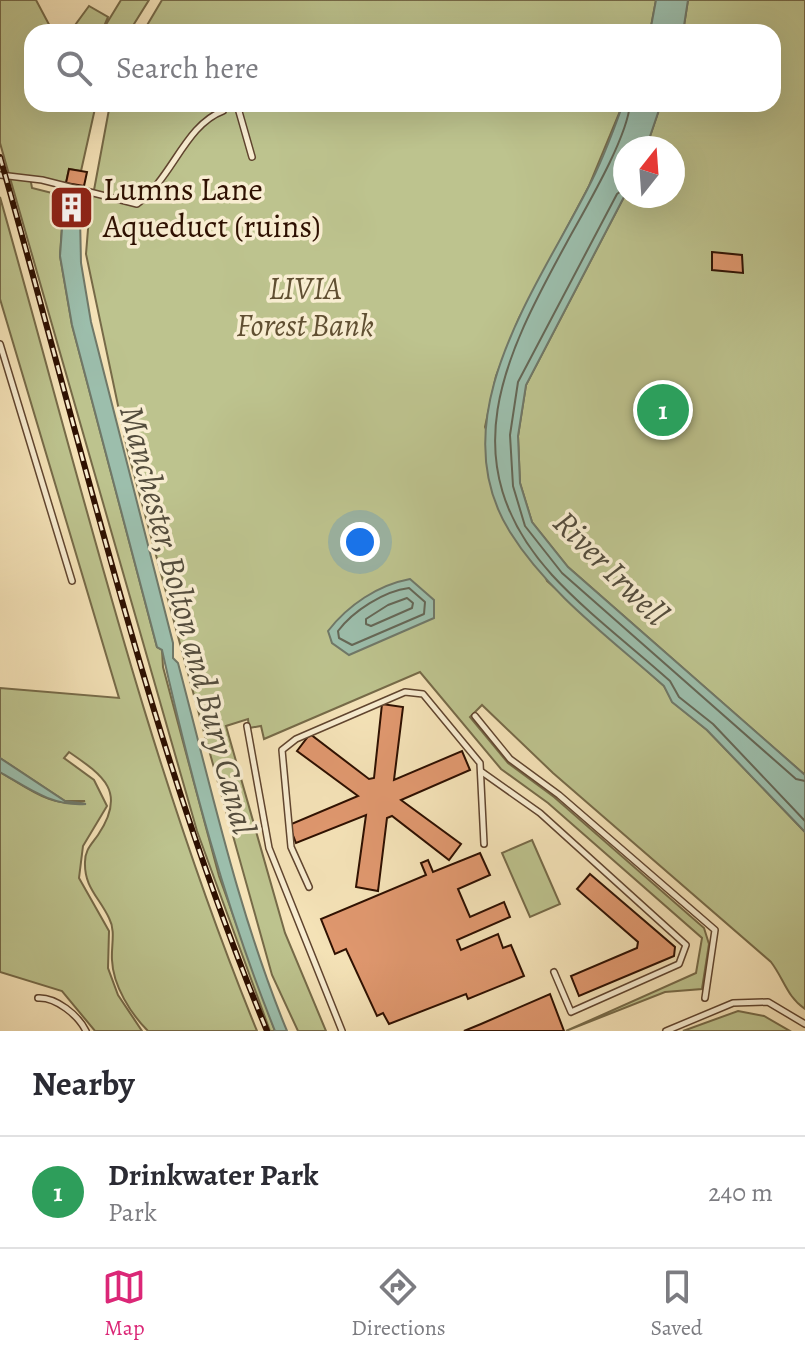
<!DOCTYPE html>
<html lang="en">
<head>
<meta charset="utf-8">
<style>
	:root { --surface:#fff; --page:#f7f7f7; --text:#2b2b33; --muted:#7c7c81; --line:#e1e1e2; --accent:#db2777 }
	body { margin:0; font-family:Alegreya,serif; background:var(--page); color:var(--text) }
	.compass { position:absolute; left:613px; top:136px; width:72px; height:72px; border-radius:50%; background:var(--surface); box-shadow:0 8px 32px #0002; rotate:17deg }
	.you { position:absolute; left:360px; top:542px; width:28px; height:28px; margin:-20px; border:6px solid #fff; border-radius:50%; background:#1a73e8; box-shadow:0 0 0 12px #1a73e833 }
	.badge { display:grid; place-items:center; width:52px; height:52px; border-radius:50%; background:var(--accent); color:#fff; font-size:26px; font-weight:700 }
	.pin { position:absolute; translate:-50% -50%; border:4px solid #fff; box-shadow:0 2px 8px #0006 }
	.list { margin:0; padding:0; list-style:none }
	h2 { display:flex; justify-content:space-between; align-items:center; height:104px; margin:0; padding:0 32px; font-size:34px }
	h2 small { font-size:26px; font-weight:400; color:var(--muted) }
	.list li { display:grid; grid-template-columns:52px 1fr auto; gap:24px; align-items:center; box-sizing:border-box; height:112px; padding:0 32px; border-top:2px solid var(--line) }
	.list b { display:block; font-size:30px; white-space:nowrap }
	.list p { margin:0; font-size:26px; white-space:nowrap; color:var(--muted) }
	.list em { font-size:26px; font-style:normal; color:var(--muted) }
	.icon { flex:none; width:44px; height:44px; fill:none; stroke:currentColor; stroke-width:2; stroke-linecap:round; stroke-linejoin:round }
	.map { position:relative; flex:none; width:805px; height:1031px; overflow:hidden }
	.search { position:absolute; background:var(--surface); box-shadow:0 8px 32px #0002; left:24px; right:24px; top:24px; height:88px; display:flex; align-items:center; gap:20px; box-sizing:border-box; padding:0 28px; border-radius:24px; color:var(--muted); font-size:30px }
	.sheet { height:216px; background:var(--surface) }
	nav { display:flex; justify-content:space-around; align-items:center; box-sizing:border-box; height:112px; border-top:2px solid var(--line); background:var(--surface); font-size:22px; color:var(--muted) }
	nav a { display:grid; justify-items:center; gap:4px }
	nav .on { color:var(--accent) }
	.map>svg:first-child { display:block }
</style>
</head>
<body>
<div class="map">
<svg width="805" height="1031" viewBox="0 0 805 1031">
	<rect width="100%" height="100%" fill="#f5e3b8"/>
	<filter id="stains"><feTurbulence type="fractalNoise" baseFrequency=".0025" numOctaves="4"/><feColorMatrix values="0 0 0 0 .2 0 0 0 0 .09 0 0 0 0 .02 0 0 0 .5 -.17"/></filter>
	<radialGradient id="worn" r=".72"><stop offset=".6" stop-color="#630" stop-opacity="0"/><stop offset="1" stop-color="#630" stop-opacity=".3"/></radialGradient>
	<g fill="#bdc38e" stroke="#766a48" stroke-width="2">
		<path d="M0,0H36L53,32H32V104H96L81,171L69,169L66,183L30,177L32,188L64,196L60,256L72,325L157,647L162,650L163,667L219,876L275,1031H270L197,831L0,143Z"/>
		<path d="M121,0H149L129,32H70L89,6L108,17L102,31Z"/>
		<path d="M162,0H656L650,32H143Z"/>
		<path d="M688,0H805V775L568,567L532,522L520,483L518,436L526,385L625,195L673,196V148H646L661,104H773V32H683Z"/>
		<path d="M110,104H623L589,186L519,318L496,376L485,427L547,581L664,686L673,702L707,730L805,832V1009C787,997 784,979 771,962L553,773L482,705L470,717L508,763L554,797L704,928L709,944L702,989L665,992L566,1031L696,973L702,938L548,803L501,769L420,672L264,739L261,726L249,728L248,719L226,726L285,933L326,1031H298L272,975L202,725L127,448L86,254L89,217Z"/>
		<path d="M0,197C79,476 147,762 257,1031H148C131,1014 113,986 112,960C111,946 116,931 109,918C99,897 84,887 85,862C85,850 91,845 98,835C127,792 104,776 69,752L64,758L94,780L107,806L83,846L79,878L109,931L108,968L118,995L142,1031H95L62,991L0,972V772C27,787 53,810 85,801H65L0,758V688L119,698L0,299Z"/>
		<path d="M532,840L560,904L530,917L502,853Z"/>
		<path d="M738,1011L764,1016L790,1031H683Z"/>
	</g>
	<g fill="#9cbeac" stroke="#707868" stroke-width="2">
		<path d="M656,0H688L683,32H650Z"/>
		<path d="M623,104H661L646,148H625V195L526,385L518,436L520,483L532,522L568,567L805,775V832L707,730L672,702L664,686C611,639 548,593 510,532C439,419 537,288 588,188C602,162 613,132 623,104Z"/>
		<path d="M63,215L80,217L81,263L91,322L173,643V658L178,663C211,787 238,912 287,1031H275C225,907 191,779 162,650L157,647L72,325L60,256Z"/>
		<path d="M410,579L434,600V618L349,655L332,643L328,631C348,605 378,585 410,579Z"/>
		<path d="M0,758L65,801L86,804C53,807 28,788 0,772Z"/>
	</g>
	<g fill="none" stroke-linecap="round" stroke-linejoin="round">
		<g stroke="#656756" stroke-width="2">
			<path d="M630,104C627,139 585,209 567,242C504,357 450,462 552,575C587,613 631,646 670,681L679,697L713,724L805,821"/>
			<path d="M625,188L617,194L518,382L510,435L513,486L525,526L562,573L796,779L805,781"/>
			<path d="M409,588L425,602L424,614L352,645L339,638L338,631C353,611 384,591 409,588Z"/>
			<path d="M407,598L413,603L412,608L371,626L366,624V619L388,605Z"/>
		</g>
	</g>
	<g fill="#e0986f" stroke="#2e1001" stroke-width="2">
		<path d="M69,169L87,172L84,186L66,183Z"/>
		<path d="M64,196L82,199L80,217L63,215Z"/>
		<path d="M712,252L742,255L743,273L712,270Z"/>
		<path d="M382,704L403,707L394,780L462,751L470,770L401,800L461,844L449,860L392,816L387,818L378,891L356,887L366,815L296,843L289,825L358,796L297,751L310,734L369,779L374,778Z"/>
		<path d="M480,853L490,875L458,889L470,917L504,902L510,917L457,940L461,950L498,934L503,948L511,945L524,976L468,999L466,994L389,1024L383,1013L377,1016L346,949L335,954L321,919L426,875L421,863L428,860L433,872Z"/>
		<path d="M590,874L675,947L674,956L579,996L571,976L637,948L638,942L577,889Z"/>
		<path d="M550,994L564,1031H464L481,1024Z"/>
	</g>
	<g fill="none" stroke-linecap="round" stroke-linejoin="round">
		<defs>
			<g id="lane">
				<path d="M238,108L252,157"/>
				<path d="M0,175L42,180L137,204C172,179 185,125 223,111"/>
				<path d="M0,344L72,581"/>
				<path d="M475,716L510,759L559,795L715,930L705,998"/>
				<path d="M247,726L269,848L342,1031"/>
				<path d="M482,772L540,813L686,945L679,964L571,1012L554,972"/>
				<path d="M309,887L291,847L282,750L296,739L405,692L423,694L480,763L484,844"/>
				<path d="M38,998C56,997 78,1015 86,1031"/>
				<path d="M666,1031L733,1003L768,1002L805,1024"/>
			</g>
		</defs>
		<use href="#lane" stroke="#60452f" stroke-width="8"/>
		<use href="#lane" stroke="#f8edd1" stroke-width="5"/>
		<defs>
			<path id="rail" d="M0,157C83,448 151,751 267,1031"/>
		</defs>
		<use href="#rail" stroke="#2e1001" stroke-width="6"/>
		<use href="#rail" stroke="#f8edd1" stroke-width="3" stroke-dasharray="9" stroke-linecap="butt"/>
	</g>
	<defs>
		<symbol id="building-square" viewBox="-11 -11 22 22"><rect x="-9" y="-9" width="18" height="18" rx="4" fill="#8f2418" stroke="#f8edd1"/><path d="M-4-6H4V6H1V3H-1V6H-4ZM-2.5-4.3h1.7v1.8h-1.7ZM.8-4.3h1.7v1.8H.8ZM-2.5-1h1.7V.8h-1.7ZM.8-1h1.7V.8H.8Z" fill="#fff"/></symbol>
	</defs>
	<g fill-rule="evenodd">
		<use href="#building-square" x="46" y="182" width="51" height="51"/>
	</g>
	<g text-anchor="middle" dominant-baseline="central" stroke-width="7" stroke-linejoin="round" paint-order="stroke">
		<g font-size="32" fill="#2e1001" stroke="#f8edd1" text-anchor="start">
			<text x="103" y="189">Lumns Lane<tspan x="103" dy="37">Aqueduct (ruins)</tspan></text>
		</g>
		<g font-size="32" font-style="italic" fill="#604f32" stroke="#f8edd1">
			<text x="305" y="288">LIVIA<tspan x="305" dy="37">Forest Bank</tspan></text>
		</g>
		<g font-size="34" font-style="italic" fill="#544d3d" stroke="#f8edd1">
			<text transform="translate(611 568) rotate(45)">River Irwell</text>
			<text transform="translate(188 620) rotate(75)">Manchester, Bolton and Bury Canal</text>
		</g>
	</g>
	<rect width="100%" height="100%" filter="url(#stains)"/>
	<rect width="100%" height="100%" fill="url(#worn)"/>
</svg>
<svg class="compass" viewBox="-18 -18 36 36"><path d="M0-13l5 13h-10z" fill="#e53935"/><path d="M0 13l5-13h-10z" fill="#7c7c81"/></svg>
<div class="you"></div>
<div class="pin badge" style="left:663px;top:410px;background:#2e9e5b">1</div>
<div class="search"><svg class="icon" aria-label="search" viewBox="0 0 24 24"><circle cx="10" cy="10" r="6"/><path d="M15 15l6 6"/></svg>Search here</div>
</div>
<section class="sheet">
<h2>Nearby<small></small></h2>
<ul class="list">
<li><span class="badge" style="background:#2e9e5b">1</span><div><b>Drinkwater Park</b><p>Park</p></div><em>240 m</em></li>
</ul>
</section>
<nav>
<a class="on"><svg class="icon" aria-label="map" viewBox="0 0 24 24"><path d="M3 6l6-2 6 2 6-2v14l-6 2-6-2-6 2zM9 4v14M15 6v14"/></svg>Map</a>
<a><svg class="icon" aria-label="directions" viewBox="0 0 24 24"><path d="M12 3l9 9-9 9-9-9zM9 14v-3h6M13 9l2 2-2 2"/></svg>Directions</a>
<a><svg class="icon" aria-label="saved" viewBox="0 0 24 24"><path d="M7 4h10v16l-5-4-5 4z"/></svg>Saved</a>
</nav>
</body>
</html>
